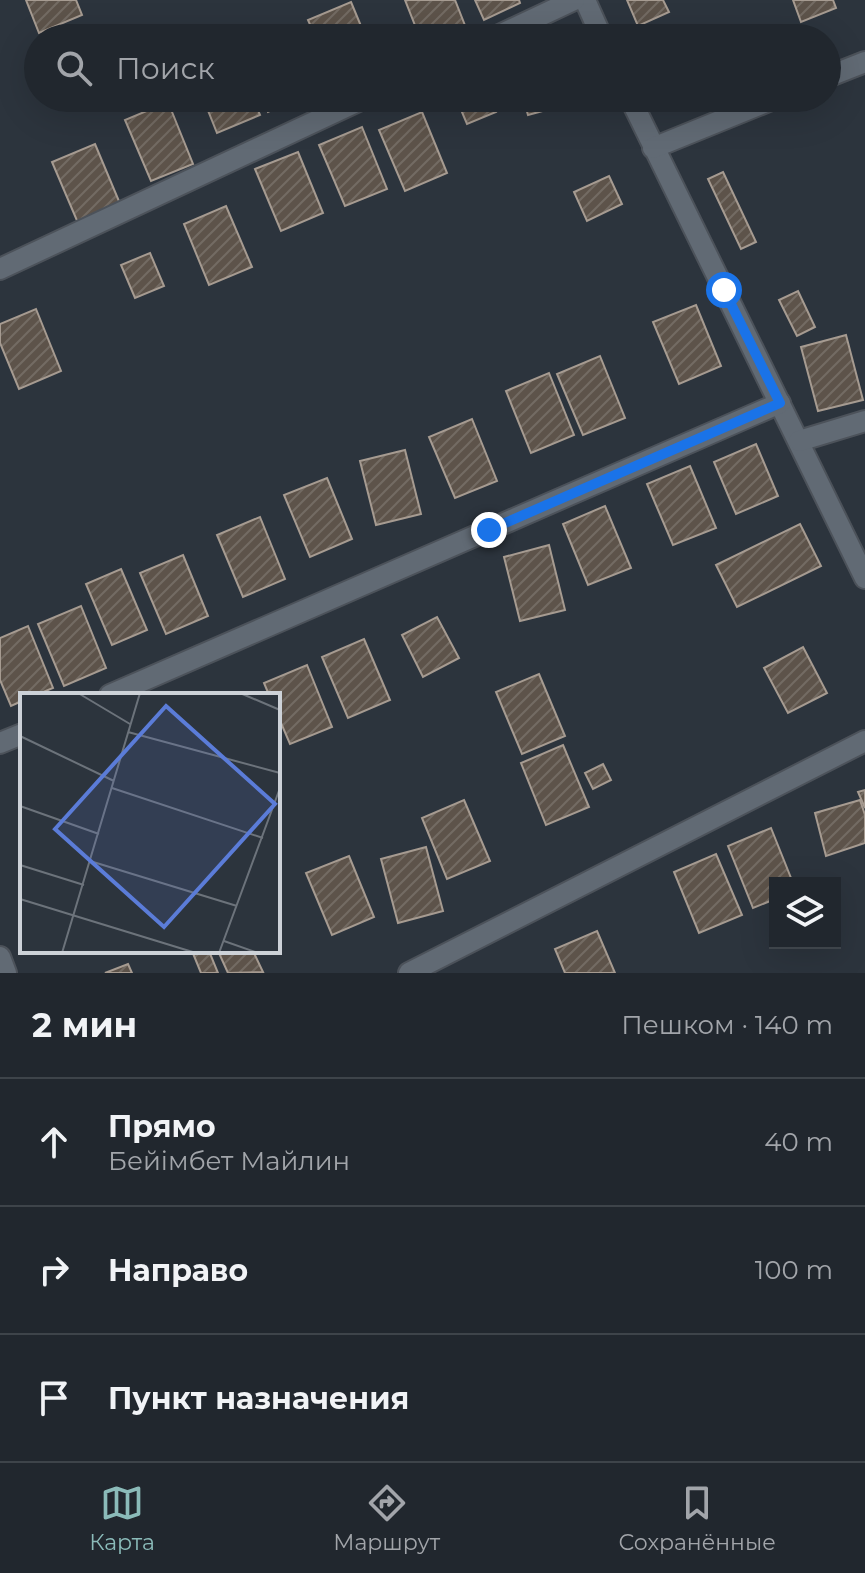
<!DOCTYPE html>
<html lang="ru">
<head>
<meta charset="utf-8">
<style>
	:root { --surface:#21272e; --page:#2d333a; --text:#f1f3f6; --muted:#a2a5aa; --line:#3e444a; --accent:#8bbbb9 }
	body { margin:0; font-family:Montserrat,sans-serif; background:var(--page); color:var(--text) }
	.controls { position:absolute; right:24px; bottom:24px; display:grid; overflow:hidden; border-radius:0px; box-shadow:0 8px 32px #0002 }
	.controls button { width:72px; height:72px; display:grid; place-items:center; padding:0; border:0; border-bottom:2px solid var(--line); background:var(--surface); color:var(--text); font:40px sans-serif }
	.stop { position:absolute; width:24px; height:24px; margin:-18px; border:6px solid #1a73e8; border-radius:50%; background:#fff }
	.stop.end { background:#1a73e8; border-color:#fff; box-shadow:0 2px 8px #0008 }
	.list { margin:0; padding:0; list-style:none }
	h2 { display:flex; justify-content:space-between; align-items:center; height:104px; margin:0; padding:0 32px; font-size:34px }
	h2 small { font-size:26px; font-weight:400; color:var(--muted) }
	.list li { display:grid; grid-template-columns:52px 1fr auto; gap:24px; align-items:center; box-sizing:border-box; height:128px; padding:0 32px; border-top:2px solid var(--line) }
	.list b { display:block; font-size:30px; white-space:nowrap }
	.list p { margin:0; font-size:26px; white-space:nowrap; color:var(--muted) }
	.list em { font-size:26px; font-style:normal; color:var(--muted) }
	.icon { flex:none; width:44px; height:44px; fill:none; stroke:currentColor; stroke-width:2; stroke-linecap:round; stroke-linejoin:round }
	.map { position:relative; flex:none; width:865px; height:973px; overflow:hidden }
	.search { position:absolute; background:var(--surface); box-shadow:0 8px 32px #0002; left:24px; right:24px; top:24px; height:88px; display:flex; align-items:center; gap:20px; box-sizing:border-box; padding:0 28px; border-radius:44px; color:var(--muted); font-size:30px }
	.sheet { height:488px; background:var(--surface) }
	nav { display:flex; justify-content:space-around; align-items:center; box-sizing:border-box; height:112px; border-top:2px solid var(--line); background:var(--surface); font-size:22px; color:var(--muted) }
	nav a { display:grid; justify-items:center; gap:4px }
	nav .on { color:var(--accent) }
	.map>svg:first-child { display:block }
</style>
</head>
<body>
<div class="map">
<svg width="865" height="973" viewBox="0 0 865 973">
	<defs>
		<pattern id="building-hatch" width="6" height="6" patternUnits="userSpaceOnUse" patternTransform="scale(2)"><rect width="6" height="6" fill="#5d534a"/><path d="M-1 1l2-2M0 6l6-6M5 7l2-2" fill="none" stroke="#736b63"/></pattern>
	</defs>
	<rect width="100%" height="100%" fill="#2c343d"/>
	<g fill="url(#building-hatch)" stroke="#a69b91" stroke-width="2">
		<path d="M26,0H76L82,15L39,33Z"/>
		<path d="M405,0H455L466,28L442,38H420Z"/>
		<path d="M475,0H519L520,3L484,20Z"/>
		<path d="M627,0H663L669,12L638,26Z"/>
		<path d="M793,0H833L836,8L801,22Z"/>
		<path d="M351,2L366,38H316L308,20Z"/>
		<path d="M203,98H253L260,115L217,133Z"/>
		<path d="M263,98H296L297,99L268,112Z"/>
		<path d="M456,98H490L496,112L467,124Z"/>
		<path d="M523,98H571L572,103L528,115Z"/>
		<path d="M168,102L193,164L151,181L125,120Z"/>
		<path d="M422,112L447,173L405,191L379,130Z"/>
		<path d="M362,127L387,189L345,206L319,145Z"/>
		<path d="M95,144L121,206L78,223L52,162Z"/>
		<path d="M298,152L323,213L281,231L255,169Z"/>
		<path d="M723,172L756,242L741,249L708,179Z"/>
		<path d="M609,176L622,204L587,221L574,192Z"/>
		<path d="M226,206L252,267L209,285L184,224Z"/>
		<path d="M150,253L164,286L135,298L121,265Z"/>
		<path d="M798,291L815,327L797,336L779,300Z"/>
		<path d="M696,305L721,366L679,384L653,322Z"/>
		<path d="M36,309L61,371L19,389L0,343V324Z"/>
		<path d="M846,335L863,400L818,411L801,347Z"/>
		<path d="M600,356L625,418L583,435L557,374Z"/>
		<path d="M549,373L574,435L531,453L506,391Z"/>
		<path d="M472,419L497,481L455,498L429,437Z"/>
		<path d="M756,444L778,496L736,514L714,462Z"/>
		<path d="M405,450L421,514L376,525L360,461Z"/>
		<path d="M690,466L716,528L673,545L647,484Z"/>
		<path d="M327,478L352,539L310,557L284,495Z"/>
		<path d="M605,506L631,568L588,585L563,524Z"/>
		<path d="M260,517L285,579L243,597L217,535Z"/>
		<path d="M800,524L821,566L737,607L716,565Z"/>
		<path d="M549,545L565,610L520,621L504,557Z"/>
		<path d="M183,555L208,616L166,634L140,573Z"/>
		<path d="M121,569L147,630L112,645L86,584Z"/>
		<path d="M81,606L106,668L64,686L38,624Z"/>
		<path d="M437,617L459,658L423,677L402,635Z"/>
		<path d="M28,626L53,688L36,695H22V701L11,706L0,680V638Z"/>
		<path d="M364,639L390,700L348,718L322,657Z"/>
		<path d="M803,647L827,693L788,713L764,668Z"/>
		<path d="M307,665L332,727L290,744L278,716V695H269L264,683Z"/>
		<path d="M539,674L565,736L522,754L496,692Z"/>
		<path d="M563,745L589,807L546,825L521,763Z"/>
		<path d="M603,764L611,780L593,789L585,773Z"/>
		<path d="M865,790V808L858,792Z"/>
		<path d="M464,800L490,861L447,879L422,818Z"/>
		<path d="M860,800L865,815V843L826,856L815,813Z"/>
		<path d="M771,828L793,883H775V899L753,908L728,846Z"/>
		<path d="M426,847L443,911L398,923L381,859Z"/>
		<path d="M716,854L742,915L699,933L674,872Z"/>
		<path d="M349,856L374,917L332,935L306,873Z"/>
		<path d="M597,931L615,973H565L555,949Z"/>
		<path d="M192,951H209L218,973H201Z"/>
		<path d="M218,951H253L263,972L228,973Z"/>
		<path d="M128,964L132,973H105Z"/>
	</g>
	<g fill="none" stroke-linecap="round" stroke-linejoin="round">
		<defs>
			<g id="minor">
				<path d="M585,0L602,38"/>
				<path d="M493,38L574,0"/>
				<path d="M827,77L865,62"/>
				<path d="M630,98L865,578"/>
				<path d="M653,148L776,98"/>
				<path d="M0,269L365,98"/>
				<path d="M799,441L865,421"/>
				<path d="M110,695L780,403"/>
				<path d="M0,743L22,734"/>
				<path d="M0,957L6,973"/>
				<path d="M409,973L865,741"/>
			</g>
		</defs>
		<use href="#minor" stroke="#4c525a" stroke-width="24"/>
		<use href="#minor" stroke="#616a74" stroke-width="20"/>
	</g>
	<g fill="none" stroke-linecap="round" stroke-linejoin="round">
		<path stroke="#1a73e8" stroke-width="10" d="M489,530L780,403L724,290"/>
	</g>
	<g transform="translate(20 693)">
		<rect width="260" height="260" fill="#2c343d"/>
		<path fill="none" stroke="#6c737b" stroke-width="2" d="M58,0L110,31M220,0L260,17M108,39L260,80M0,43L94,88M92,95L243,145M0,113L79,141M70,168L217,213M0,172L64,192M0,206L176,260M204,248L238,260M42,260L120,0M199,260L260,95"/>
		<path fill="#5b7cd8" fill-opacity="0.15" stroke="#5b7cd8" stroke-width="4" d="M146,13L255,111L144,234L35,136Z"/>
		<rect width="260" height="260" fill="none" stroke="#cdd2d8" stroke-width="4"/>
	</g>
</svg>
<div class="controls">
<button><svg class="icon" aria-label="layers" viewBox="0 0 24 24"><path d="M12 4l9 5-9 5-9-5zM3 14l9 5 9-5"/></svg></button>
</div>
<div class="stop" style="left:724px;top:290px"></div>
<div class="stop end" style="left:489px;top:530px"></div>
<div class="search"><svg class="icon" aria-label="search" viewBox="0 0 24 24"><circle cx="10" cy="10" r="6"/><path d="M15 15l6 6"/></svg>Поиск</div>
</div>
<section class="sheet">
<h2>2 мин<small>Пешком · 140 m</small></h2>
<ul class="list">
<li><svg class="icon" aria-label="ahead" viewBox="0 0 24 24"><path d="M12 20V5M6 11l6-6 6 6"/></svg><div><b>Прямо</b><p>Бейімбет Майлин</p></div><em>40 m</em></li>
<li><svg class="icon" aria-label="right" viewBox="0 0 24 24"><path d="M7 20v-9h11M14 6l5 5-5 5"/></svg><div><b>Направо</b></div><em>100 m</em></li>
<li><svg class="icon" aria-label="arrive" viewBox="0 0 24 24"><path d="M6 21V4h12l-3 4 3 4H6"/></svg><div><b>Пункт назначения</b></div></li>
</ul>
</section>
<nav>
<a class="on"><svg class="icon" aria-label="map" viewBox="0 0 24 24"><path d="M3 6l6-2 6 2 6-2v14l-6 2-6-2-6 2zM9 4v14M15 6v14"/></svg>Карта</a>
<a><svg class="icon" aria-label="directions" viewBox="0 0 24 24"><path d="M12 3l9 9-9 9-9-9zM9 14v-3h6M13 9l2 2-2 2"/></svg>Маршрут</a>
<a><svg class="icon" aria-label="saved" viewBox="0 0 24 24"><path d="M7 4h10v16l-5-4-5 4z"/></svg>Сохранённые</a>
</nav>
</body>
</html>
